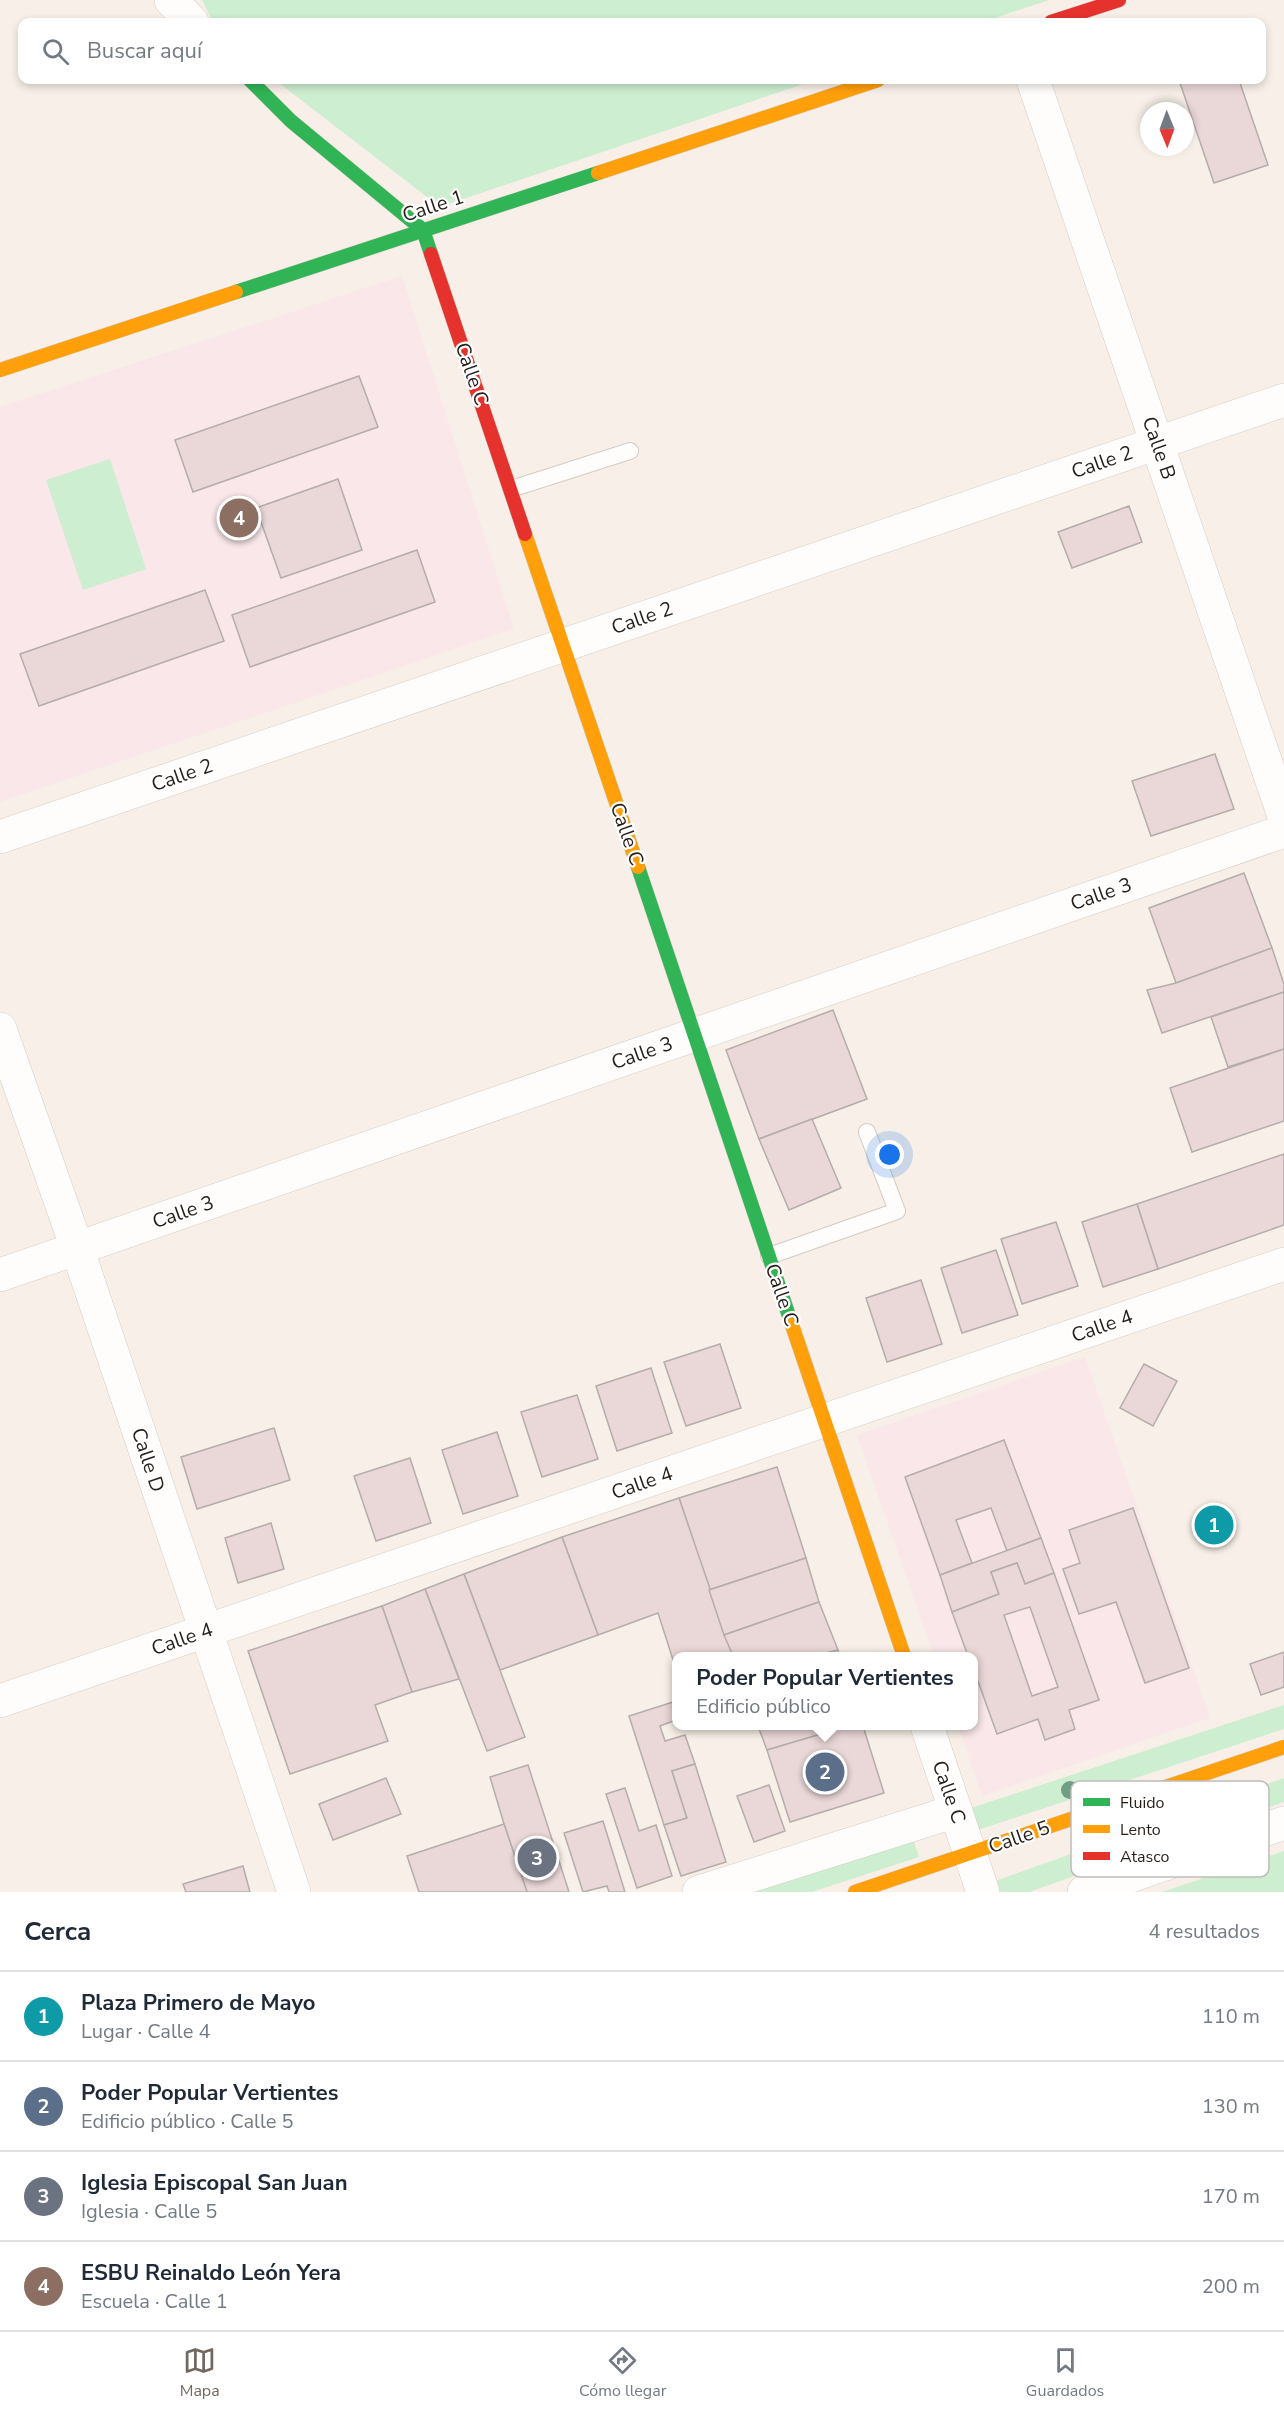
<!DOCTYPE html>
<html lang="es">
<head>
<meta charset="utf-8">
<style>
	:root { --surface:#fff; --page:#f6f6f7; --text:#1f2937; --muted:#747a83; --line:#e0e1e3; --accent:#706861 }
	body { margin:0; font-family:"Nunito Sans",sans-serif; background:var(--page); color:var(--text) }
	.compass { position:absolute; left:1140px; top:102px; width:54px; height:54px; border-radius:50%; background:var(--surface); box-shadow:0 3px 9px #0003; rotate:179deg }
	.you { position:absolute; left:890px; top:1155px; width:21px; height:21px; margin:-15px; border:4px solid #fff; border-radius:50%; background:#1a73e8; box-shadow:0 0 0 9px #1a73e833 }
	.badge { display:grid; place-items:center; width:39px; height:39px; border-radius:50%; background:var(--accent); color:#fff; font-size:20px; font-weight:700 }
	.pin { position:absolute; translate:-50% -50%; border:3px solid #fff; box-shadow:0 2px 6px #0006 }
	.popup { position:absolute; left:672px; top:1652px; width:306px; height:78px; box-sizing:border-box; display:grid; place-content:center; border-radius:12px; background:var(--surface); filter:drop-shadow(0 2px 4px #0005); font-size:20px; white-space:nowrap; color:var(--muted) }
	.popup b { font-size:22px; color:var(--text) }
	.popup::after { content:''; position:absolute; left:50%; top:100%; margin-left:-12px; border:12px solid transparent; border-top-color:var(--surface) }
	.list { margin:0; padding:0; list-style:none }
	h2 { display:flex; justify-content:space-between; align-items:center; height:78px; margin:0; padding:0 24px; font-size:26px }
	h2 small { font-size:20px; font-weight:400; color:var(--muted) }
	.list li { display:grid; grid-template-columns:39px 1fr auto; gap:18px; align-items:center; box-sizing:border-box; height:90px; padding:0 24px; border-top:2px solid var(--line) }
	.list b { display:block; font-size:22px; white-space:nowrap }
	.list p { margin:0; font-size:20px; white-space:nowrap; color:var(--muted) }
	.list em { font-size:20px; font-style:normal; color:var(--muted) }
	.icon { flex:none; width:33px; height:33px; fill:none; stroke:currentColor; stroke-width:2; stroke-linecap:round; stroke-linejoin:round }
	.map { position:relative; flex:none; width:1284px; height:1892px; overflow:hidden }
	.search { position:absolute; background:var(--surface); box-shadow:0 3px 9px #0003; left:18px; right:18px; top:18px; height:66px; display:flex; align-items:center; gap:15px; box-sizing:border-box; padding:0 21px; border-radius:12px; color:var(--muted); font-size:22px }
	.sheet { height:438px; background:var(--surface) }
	nav { display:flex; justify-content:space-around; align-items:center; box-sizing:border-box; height:84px; border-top:2px solid var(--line); background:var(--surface); font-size:16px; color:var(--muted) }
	nav a { display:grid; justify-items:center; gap:3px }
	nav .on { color:var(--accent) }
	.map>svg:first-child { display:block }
</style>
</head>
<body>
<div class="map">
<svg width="1284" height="1892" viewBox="0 0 1284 1892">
	<rect width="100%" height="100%" fill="#f8f0e8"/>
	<g fill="#f9e7e9">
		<path d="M402,276L514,629L0,802V407Z"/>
		<path d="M1085,1357L1210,1718L982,1796L958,1726H974V1656H934L857,1435Z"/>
	</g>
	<g fill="#cdeed1">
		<path d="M202,0H1049L983,22H213Z"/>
		<path d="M275,80H815L440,207Z"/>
		<path d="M110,459L146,569L83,590L46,480Z"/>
		<path d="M1284,1705V1729L975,1831L968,1809Z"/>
		<path d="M1284,1778V1802L1029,1892H998L995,1881Z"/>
		<path d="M912,1835L919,1857L812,1892H738Z"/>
		<path d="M1284,1851V1892H1162Z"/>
	</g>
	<g fill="#ead7d8" stroke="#b5adab" stroke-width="1.5" fill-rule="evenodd">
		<path d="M1179,80H1239L1268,165L1214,183Z"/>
		<path d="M359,376L378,427L193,492L175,440Z"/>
		<path d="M338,479L362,550L281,578L256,508Z"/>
		<path d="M1129,506L1142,542L1072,568L1058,532Z"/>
		<path d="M417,550L435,602L250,667L232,615Z"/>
		<path d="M205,590L224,641L39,706L20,654Z"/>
		<path d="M1215,754L1234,809L1151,836L1132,781Z"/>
		<path d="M1244,873L1272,948L1176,983L1149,908Z"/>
		<path d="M1272,948L1284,984V992L1162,1033L1147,990L1176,983Z"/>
		<path d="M1284,992V1049L1228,1067L1211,1017Z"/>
		<path d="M833,1010L867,1099L759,1139L726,1050Z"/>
		<path d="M1284,1049V1121L1192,1152L1170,1088Z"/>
		<path d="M812,1119L841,1188L789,1210L759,1139Z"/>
		<path d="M1284,1154V1225L1158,1269L1137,1204Z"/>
		<path d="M1137,1204L1158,1269L1103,1287L1082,1222Z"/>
		<path d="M1056,1222L1078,1286L1022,1304L1001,1239Z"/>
		<path d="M996,1250L1018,1315L962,1333L941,1268Z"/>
		<path d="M921,1280L942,1344L887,1362L866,1298Z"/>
		<path d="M720,1344L741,1408L686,1426L664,1362Z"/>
		<path d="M1144,1364L1177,1381L1153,1426L1120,1408Z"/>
		<path d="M651,1368L672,1433L617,1451L596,1386Z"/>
		<path d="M577,1395L598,1459L542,1477L521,1412Z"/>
		<path d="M274,1428L290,1480L197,1509L181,1457Z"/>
		<path d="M497,1432L518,1496L463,1514L442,1450Z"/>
		<path d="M1004,1440L1041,1538L1007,1551L991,1508L956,1520L972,1563L940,1575L905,1477Z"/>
		<path d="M410,1458L431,1523L376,1541L354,1476Z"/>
		<path d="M777,1467L806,1558L709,1590L679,1498Z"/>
		<path d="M679,1498L732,1653L723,1656H676V1669L658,1613L598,1635L562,1537Z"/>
		<path d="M1133,1508L1189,1668L1145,1683L1116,1602L1079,1614L1063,1569L1080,1563L1069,1530Z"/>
		<path d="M271,1523L284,1569L238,1583L225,1538Z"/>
		<path d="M562,1537L598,1635L500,1670L464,1574Z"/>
		<path d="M1041,1538L1054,1573L1025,1584L1017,1563L991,1572L999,1594L952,1612L940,1575Z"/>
		<path d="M806,1558L819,1602L724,1635L709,1590Z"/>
		<path d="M1017,1563L1025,1584L1054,1573L1099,1700L1069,1710L1075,1729L1045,1740L1038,1719L997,1734L974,1670V1656H968L952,1612L999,1594L991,1572ZM1030,1607L1058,1687L1032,1696L1004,1615Z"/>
		<path d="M464,1574L525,1737L487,1751L425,1589Z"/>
		<path d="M425,1589L459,1679L412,1692L382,1606Z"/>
		<path d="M819,1602L838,1650L816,1656H733L724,1635Z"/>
		<path d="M382,1606L412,1692L375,1705L388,1741L290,1774L248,1651Z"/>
		<path d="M838,1650L840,1656H816Z"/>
		<path d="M1284,1652V1687L1261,1695L1250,1664Z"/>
		<path d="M673,1702L676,1720L660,1726L665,1741L685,1735L695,1764L672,1771L687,1818L664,1825L629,1716Z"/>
		<path d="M758,1726H848L767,1750Z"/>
		<path d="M848,1726H863L884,1793L790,1822L767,1750Z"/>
		<path d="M695,1764L726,1862L681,1876L664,1825L687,1818L672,1771Z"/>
		<path d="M528,1765L569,1892H527L504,1824L490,1777Z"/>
		<path d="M386,1778L401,1814L333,1840L319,1804Z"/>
		<path d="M769,1785L785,1831L754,1842L737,1796Z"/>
		<path d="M625,1788L639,1831L656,1825L672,1876L637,1888L606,1794Z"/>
		<path d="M603,1821L625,1892H609L607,1886L583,1892L564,1833Z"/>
		<path d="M504,1824L527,1892H419L407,1856Z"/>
		<path d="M243,1866L250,1892H186L183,1884Z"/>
	</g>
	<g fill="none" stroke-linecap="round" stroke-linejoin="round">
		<defs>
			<g id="lane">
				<path d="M511,489L630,451"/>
				<path d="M769,1256L897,1211L867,1132"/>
			</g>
			<g id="street">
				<path d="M171,0L192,22"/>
				<path d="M1033,80L1284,816"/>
				<path d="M0,837L1284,400"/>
				<path d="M0,1029L77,1248L294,1892"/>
				<path d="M0,1275L1284,831"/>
				<path d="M0,1701L1284,1264"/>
				<path d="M927,1726L983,1892"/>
				<path d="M699,1892L956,1811"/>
				<path d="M1084,1892L1284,1823"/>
			</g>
			<g id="fast">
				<path d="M250,80L291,121L423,230L431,254"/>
				<path d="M236,292L598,173"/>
				<path d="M638,867L792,1325"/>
			</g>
			<g id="slow">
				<path d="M598,173L878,80"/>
				<path d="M0,370L236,292"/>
				<path d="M525,534L638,867"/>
				<path d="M792,1325L904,1656"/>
				<path d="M855,1892L1284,1747"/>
			</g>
			<g id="jam">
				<path d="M1051,22L1119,0"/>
				<path d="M431,254L525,534"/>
			</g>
		</defs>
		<use href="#lane" stroke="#d3ccc5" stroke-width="18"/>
		<use href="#street" stroke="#d3ccc5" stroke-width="34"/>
		<use href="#fast" stroke="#d3ccc5" stroke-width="15"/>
		<use href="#slow" stroke="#d3ccc5" stroke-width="15"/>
		<use href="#jam" stroke="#d3ccc5" stroke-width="15"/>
		<use href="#lane" stroke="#fefdfc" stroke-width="16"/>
		<use href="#street" stroke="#fefdfc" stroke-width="33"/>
		<use href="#fast" stroke="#30b455" stroke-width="14"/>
		<use href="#slow" stroke="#ff9f0a" stroke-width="14"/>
		<use href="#jam" stroke="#e5322d" stroke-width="14"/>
	</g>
	<circle fill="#709e83" cx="1070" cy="1790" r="9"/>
	<g text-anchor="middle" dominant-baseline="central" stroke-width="4.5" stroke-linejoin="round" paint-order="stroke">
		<g font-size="20" fill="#261e18" stroke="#fff">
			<text transform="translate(433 206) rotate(-18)">Calle 1</text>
			<text transform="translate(472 374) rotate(71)">Calle C</text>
			<text transform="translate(1159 448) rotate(71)">Calle B</text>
			<text transform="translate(1102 462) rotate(-19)">Calle 2</text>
			<text transform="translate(642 618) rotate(-19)">Calle 2</text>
			<text transform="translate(182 775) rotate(-19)">Calle 2</text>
			<text transform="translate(627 834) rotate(71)">Calle C</text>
			<text transform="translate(1101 894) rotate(-19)">Calle 3</text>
			<text transform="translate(642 1053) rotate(-19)">Calle 3</text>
			<text transform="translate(183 1212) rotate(-19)">Calle 3</text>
			<text transform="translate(782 1295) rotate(71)">Calle C</text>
			<text transform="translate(1102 1326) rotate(-19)">Calle 4</text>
			<text transform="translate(148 1460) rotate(72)">Calle D</text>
			<text transform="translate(642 1483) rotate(-19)">Calle 4</text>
			<text transform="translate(182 1639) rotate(-19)">Calle 4</text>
			<text transform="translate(949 1792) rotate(71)">Calle C</text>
			<text transform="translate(1019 1837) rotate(-19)">Calle 5</text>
		</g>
	</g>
	<rect x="1071" y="1781" width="198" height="96" rx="9" fill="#fff" stroke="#bebcba" stroke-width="1.5"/>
	<rect x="1083" y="1798" width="27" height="8" fill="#30b455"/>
	<rect x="1083" y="1825" width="27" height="8" fill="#ff9f0a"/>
	<rect x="1083" y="1852" width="27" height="8" fill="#e5322d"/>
	<g font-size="16" fill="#261e18">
		<text x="1120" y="1808">Fluido</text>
		<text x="1120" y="1835">Lento</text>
		<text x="1120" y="1862">Atasco</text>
	</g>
</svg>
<svg class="compass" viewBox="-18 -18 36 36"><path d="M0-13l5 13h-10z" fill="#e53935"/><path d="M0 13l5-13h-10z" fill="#747a83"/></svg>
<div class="you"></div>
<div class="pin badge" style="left:1214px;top:1525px;background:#0f9aa8">1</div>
<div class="pin badge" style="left:825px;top:1772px;background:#5c6f8a">2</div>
<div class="popup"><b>Poder Popular Vertientes</b>Edificio público</div>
<div class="pin badge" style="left:537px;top:1858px;background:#6b7280">3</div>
<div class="pin badge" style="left:239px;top:518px;background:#8d6e63">4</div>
<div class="search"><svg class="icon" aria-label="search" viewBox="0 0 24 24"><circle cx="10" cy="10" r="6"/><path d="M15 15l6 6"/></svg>Buscar aquí</div>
</div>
<section class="sheet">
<h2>Cerca<small>4 resultados</small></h2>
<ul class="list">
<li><span class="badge" style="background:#0f9aa8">1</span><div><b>Plaza Primero de Mayo</b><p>Lugar · Calle 4</p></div><em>110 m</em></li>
<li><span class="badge" style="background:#5c6f8a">2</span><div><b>Poder Popular Vertientes</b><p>Edificio público · Calle 5</p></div><em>130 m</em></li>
<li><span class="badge" style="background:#6b7280">3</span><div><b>Iglesia Episcopal San Juan</b><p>Iglesia · Calle 5</p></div><em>170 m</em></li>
<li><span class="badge" style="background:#8d6e63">4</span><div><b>ESBU Reinaldo León Yera</b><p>Escuela · Calle 1</p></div><em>200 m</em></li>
</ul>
</section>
<nav>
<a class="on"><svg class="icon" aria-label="map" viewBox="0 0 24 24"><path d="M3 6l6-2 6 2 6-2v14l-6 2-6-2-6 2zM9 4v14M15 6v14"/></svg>Mapa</a>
<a><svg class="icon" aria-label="directions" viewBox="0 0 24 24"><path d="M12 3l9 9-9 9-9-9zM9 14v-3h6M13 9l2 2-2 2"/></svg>Cómo llegar</a>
<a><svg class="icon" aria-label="saved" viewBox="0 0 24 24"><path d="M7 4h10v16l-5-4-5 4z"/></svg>Guardados</a>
</nav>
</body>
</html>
